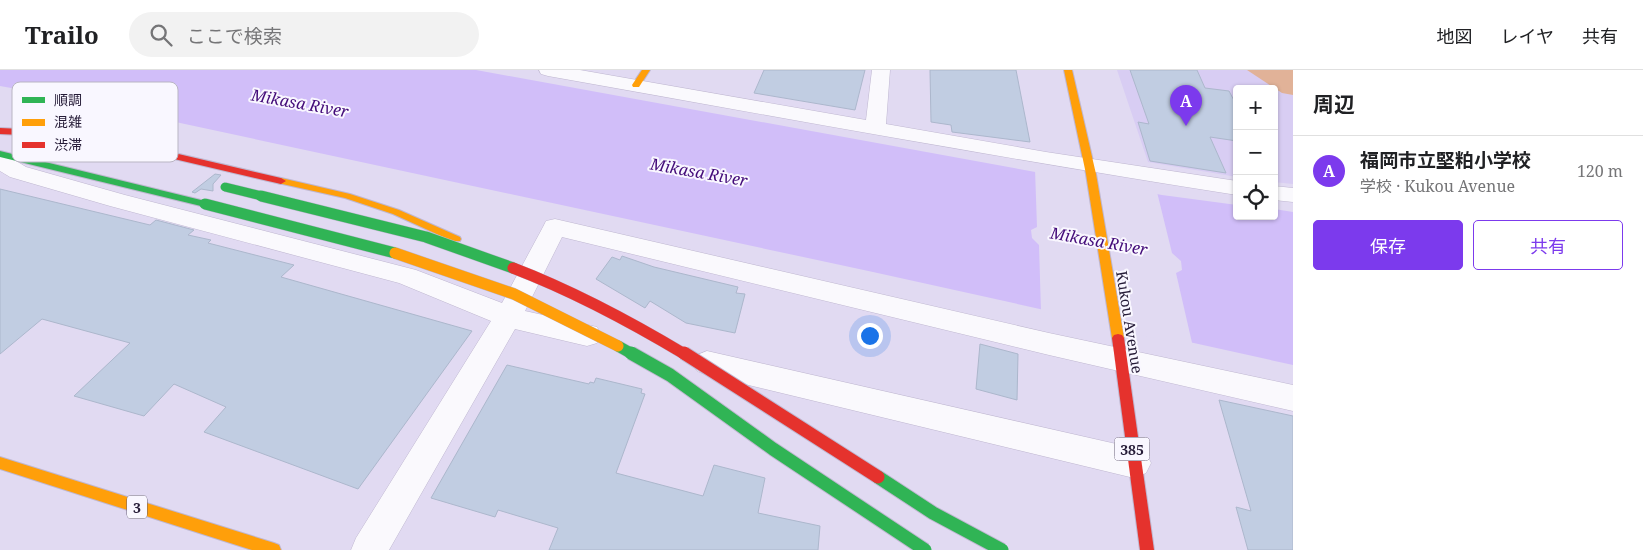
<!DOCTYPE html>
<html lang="ja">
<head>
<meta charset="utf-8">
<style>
	:root { --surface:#fff; --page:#f2f2f2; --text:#202124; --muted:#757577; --line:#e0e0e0; --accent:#7c3aed }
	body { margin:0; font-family:"Noto Serif","Noto Sans JP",serif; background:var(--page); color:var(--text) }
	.controls { position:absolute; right:15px; top:15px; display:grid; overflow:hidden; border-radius:5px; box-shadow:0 1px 4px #0004 }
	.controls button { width:45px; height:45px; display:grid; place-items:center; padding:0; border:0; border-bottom:1px solid var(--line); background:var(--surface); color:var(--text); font:25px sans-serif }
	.you { position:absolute; left:869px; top:265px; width:18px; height:18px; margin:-12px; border:4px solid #fff; border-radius:50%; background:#1a73e8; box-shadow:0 0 0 8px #1a73e833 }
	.badge { display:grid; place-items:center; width:32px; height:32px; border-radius:50%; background:var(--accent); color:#fff; font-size:16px; font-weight:700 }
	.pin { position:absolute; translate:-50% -41px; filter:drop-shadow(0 1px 2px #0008) }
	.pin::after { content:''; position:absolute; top:26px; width:18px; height:15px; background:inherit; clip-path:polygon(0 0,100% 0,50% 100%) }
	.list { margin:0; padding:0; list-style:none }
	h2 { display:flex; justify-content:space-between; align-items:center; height:65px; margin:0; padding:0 20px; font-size:21px }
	h2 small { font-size:16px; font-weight:400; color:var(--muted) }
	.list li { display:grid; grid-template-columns:32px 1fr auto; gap:15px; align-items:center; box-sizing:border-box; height:70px; padding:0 20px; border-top:1px solid var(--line) }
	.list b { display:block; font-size:19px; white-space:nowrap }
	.list p { margin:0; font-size:16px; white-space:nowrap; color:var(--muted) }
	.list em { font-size:16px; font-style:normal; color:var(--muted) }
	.actions { display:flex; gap:10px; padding:15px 20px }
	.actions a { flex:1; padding:11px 0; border:1px solid var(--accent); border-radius:5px; text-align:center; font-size:18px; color:var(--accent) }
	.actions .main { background:var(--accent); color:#fff }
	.icon { flex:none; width:28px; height:28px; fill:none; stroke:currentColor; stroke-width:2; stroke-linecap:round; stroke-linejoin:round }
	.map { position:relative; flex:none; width:1293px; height:480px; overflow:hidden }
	header { display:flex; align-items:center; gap:30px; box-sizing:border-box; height:70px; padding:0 25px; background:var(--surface); border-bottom:1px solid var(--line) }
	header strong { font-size:24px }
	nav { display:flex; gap:28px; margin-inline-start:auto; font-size:18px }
	.search { width:350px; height:45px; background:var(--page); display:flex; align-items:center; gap:12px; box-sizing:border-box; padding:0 18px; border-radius:28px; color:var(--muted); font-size:19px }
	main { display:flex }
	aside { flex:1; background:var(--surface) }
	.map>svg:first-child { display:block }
</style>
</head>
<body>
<header>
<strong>Trailo</strong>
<div class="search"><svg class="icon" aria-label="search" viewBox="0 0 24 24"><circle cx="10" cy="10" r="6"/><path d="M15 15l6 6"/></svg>ここで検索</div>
<nav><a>地図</a><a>レイヤ</a><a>共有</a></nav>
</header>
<main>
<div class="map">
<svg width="1293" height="480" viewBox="0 0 1293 480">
	<rect width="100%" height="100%" fill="#e1daf2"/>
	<path fill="#d8cdf3" d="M1117,0H1293V114L1274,112V19H1237V107L1148,92Z"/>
	<path fill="#e1b298" d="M1247,0H1293V25L1282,23Z"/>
	<path fill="#d1bef9" d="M0,0H476L1162,125L1237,135V146H1274V139L1293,142V295L873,202L45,24L0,16Z"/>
	<path fill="#e1daf2" d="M1035,99L1157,122L1172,183L1181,191L1182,200L1176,203L1193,277L1041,242L1039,175L1032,168L1031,160L1037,157Z"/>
	<g fill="#c1cde2" stroke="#acb7cc">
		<path d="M764,0H865L855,40L754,23Z"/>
		<path d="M930,0H1016L1030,72L952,62L951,55L931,52Z"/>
		<path d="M1130,0H1197L1205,18L1229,21L1237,36V71L1210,67L1226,103L1150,91L1138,52L1149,54Z"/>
		<path d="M215,104L221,105L213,114V121L201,119L195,123L192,122Z"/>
		<path d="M0,119L150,155L156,150L194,160L188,165L211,170L208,173L294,195L281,207L472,261L358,419L204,362L226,337L174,314L144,346L74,326L130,273L42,249L0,284Z"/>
		<path d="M622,186L654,197L738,217L736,223L745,224L735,263L686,253L650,231L645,238L596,209L612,187L620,190Z"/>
		<path d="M980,274L1018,284L1017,330L976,319Z"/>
		<path d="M507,295L589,314L590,312L594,313L596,308L642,319L641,323L645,324L616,403L703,426L714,395L765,408L758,443L820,456L818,480H549L558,458L498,440L495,447L431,428Z"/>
		<path d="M1219,330L1293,346V480H1248L1236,437L1251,441Z"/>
	</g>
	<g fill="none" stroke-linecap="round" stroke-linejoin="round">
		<defs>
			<g id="street">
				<path d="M539,0H580L866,50L872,0H890L886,54L1046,82L1237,111V125C1006,89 778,47 548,6L541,4Z"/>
				<path d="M0,84L8,86L26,97L125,125L416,200L502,233L543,157L546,151L555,149L1049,263L1293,315V341L1049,285L562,167L525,241L597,257L601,265L597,273L587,276L515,259L389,480H351L356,468L491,251L399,213L110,136L10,107L0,101Z"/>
				<path d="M1274,116L1293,118V132L1274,130Z"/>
				<path d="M707,281L1134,378L1146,383L1151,393L1146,403L1134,408L707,305L697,301L692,293L697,285Z"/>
			</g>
			<path id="fast" d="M0,81L205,131L210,134L205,137L0,87Z"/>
			<g id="slow">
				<path d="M642,0H650L639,17H633L632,15Z"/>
				<path d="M1064,0H1072L1096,104L1124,268L1122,271H1114L1112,268L1086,104Z"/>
				<path d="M281,108L350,124L399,140L460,167L461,169L460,171H452L393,144L345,128L278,113V109Z"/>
				<path d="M0,387L274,473L279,475L281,480H252L0,399Z"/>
			</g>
			<g id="jam">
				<path d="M0,58L85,62L281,108L286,111L281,114L85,68L0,64Z"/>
				<path d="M1118,264L1122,265L1124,268L1154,480H1140L1112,268L1114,265Z"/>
			</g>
		</defs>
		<use href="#street" stroke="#bfb7d0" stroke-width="1"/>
		<use href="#fast" stroke="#bfb7d0" stroke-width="2"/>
		<use href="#slow" stroke="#bfb7d0" stroke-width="2"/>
		<use href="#jam" stroke="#bfb7d0" stroke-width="2"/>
		<use href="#street" fill="#faf9fd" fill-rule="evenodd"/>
		<use href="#fast" fill="#30b455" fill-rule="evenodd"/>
		<use href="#slow" fill="#ff9f0a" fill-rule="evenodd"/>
		<use href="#jam" fill="#e5322d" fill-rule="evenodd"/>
		<defs>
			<path id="fast-bridge-far2" d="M225,117L266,127"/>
			<g id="fast-bridge-far1">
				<path d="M261,126L426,167L513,198"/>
				<path d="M205,134L395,183"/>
				<path d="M618,276L634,285"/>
			</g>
			<g id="fast-bridge">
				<path d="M631,283L670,305L773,379L925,480"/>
				<path d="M878,407L933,443L1002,480"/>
			</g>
			<path id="slow-bridge" d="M395,183L514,224L618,276"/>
			<path id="jam-bridge-far1" d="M513,198C573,221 631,252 686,285"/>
			<path id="jam-bridge" d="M684,283L878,407"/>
		</defs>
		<use href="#fast-bridge-far2" stroke="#bfb7d0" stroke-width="10" stroke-linecap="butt"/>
		<use href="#fast-bridge-far1" stroke="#bfb7d0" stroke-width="12" stroke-linecap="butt"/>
		<use href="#fast-bridge" stroke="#bfb7d0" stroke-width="15" stroke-linecap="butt"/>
		<use href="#slow-bridge" stroke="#bfb7d0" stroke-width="12" stroke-linecap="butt"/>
		<use href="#jam-bridge-far1" stroke="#bfb7d0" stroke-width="12" stroke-linecap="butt"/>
		<use href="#jam-bridge" stroke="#bfb7d0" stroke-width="15" stroke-linecap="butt"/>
		<use href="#fast-bridge-far2" stroke="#30b455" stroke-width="9"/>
		<use href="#fast-bridge-far1" stroke="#30b455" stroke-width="11"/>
		<use href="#fast-bridge" stroke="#30b455" stroke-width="13"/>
		<use href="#slow-bridge" stroke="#ff9f0a" stroke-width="11"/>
		<use href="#jam-bridge-far1" stroke="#e5322d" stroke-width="11"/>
		<use href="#jam-bridge" stroke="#e5322d" stroke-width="13"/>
	</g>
	<g text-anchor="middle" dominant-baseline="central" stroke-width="4" stroke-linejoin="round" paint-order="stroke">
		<g fill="#f9f7ff" stroke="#655d73" stroke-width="1">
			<rect x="1114.5" y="367.5" width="35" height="23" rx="4"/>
			<rect x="127" y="425.5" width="20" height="23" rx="4"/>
		</g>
		<g font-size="14" font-weight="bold" fill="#251b37">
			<text x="1132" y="379">385</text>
			<text x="137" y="437">3</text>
		</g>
		<g font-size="15" fill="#251b37" stroke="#f9f7ff">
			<text transform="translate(1130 252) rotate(81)">Kukou Avenue</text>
		</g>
		<g font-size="16" font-style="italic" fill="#430b79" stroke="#f9f7ff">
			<text transform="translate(300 33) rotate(10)">Mikasa River</text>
			<text transform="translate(699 102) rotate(10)">Mikasa River</text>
			<text transform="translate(1099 171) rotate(10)">Mikasa River</text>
		</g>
	</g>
	<rect x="12" y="12" width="166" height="80" rx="8" fill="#f9f7ff" stroke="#b9b5c3" stroke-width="1"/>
	<rect x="22" y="27" width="23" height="6" fill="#30b455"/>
	<rect x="22" y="49" width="23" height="7" fill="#ff9f0a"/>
	<rect x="22" y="72" width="23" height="6" fill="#e5322d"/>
	<g font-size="14" fill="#251b37">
		<text x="54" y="35">順調</text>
		<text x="54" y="57">混雑</text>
		<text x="54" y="80">渋滞</text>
	</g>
</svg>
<div class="controls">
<button>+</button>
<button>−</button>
<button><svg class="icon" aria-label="locate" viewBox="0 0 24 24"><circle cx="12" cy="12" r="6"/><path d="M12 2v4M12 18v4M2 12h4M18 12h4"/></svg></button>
</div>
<div class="you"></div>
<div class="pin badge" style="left:1186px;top:56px">A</div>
</div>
<aside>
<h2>周辺<small></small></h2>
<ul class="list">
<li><span class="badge">A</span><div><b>福岡市立堅粕小学校</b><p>学校 · Kukou Avenue</p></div><em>120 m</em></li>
</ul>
<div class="actions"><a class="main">保存</a><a>共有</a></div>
</aside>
</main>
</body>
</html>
